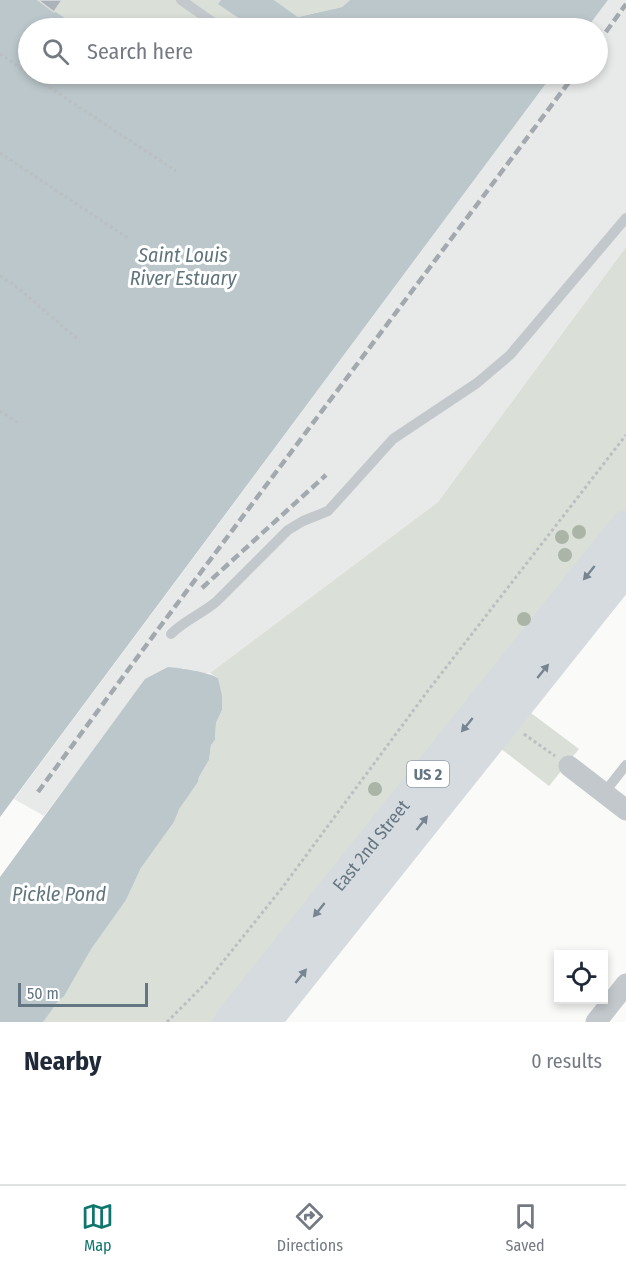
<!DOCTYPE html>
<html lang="en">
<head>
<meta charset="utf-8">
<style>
	:root { --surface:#fff; --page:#f2f2f3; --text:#1f2937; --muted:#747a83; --line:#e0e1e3; --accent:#0f766e }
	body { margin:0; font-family:"Fira Sans Condensed",sans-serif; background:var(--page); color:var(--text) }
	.controls { position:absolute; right:18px; bottom:18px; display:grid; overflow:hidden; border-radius:0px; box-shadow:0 3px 9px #0003 }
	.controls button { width:54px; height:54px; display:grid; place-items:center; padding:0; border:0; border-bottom:2px solid var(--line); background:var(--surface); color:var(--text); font:30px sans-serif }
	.scale { position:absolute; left:18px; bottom:15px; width:130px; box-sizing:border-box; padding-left:6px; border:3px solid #657683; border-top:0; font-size:16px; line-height:21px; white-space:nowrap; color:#657683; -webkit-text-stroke:4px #fff; paint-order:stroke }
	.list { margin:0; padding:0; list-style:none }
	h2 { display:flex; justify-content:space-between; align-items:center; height:78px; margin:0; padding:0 24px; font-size:26px }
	h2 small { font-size:20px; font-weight:400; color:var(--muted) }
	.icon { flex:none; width:33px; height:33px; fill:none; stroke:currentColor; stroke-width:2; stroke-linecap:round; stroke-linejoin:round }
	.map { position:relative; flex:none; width:626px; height:1022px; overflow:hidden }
	.search { position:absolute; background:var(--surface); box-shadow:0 3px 9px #0003; left:18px; right:18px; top:18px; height:66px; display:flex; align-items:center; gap:15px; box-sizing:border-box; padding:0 21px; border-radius:33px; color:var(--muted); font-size:22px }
	.sheet { height:162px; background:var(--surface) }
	nav { display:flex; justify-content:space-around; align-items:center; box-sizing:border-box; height:84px; border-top:2px solid var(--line); background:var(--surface); font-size:16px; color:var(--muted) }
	nav a { display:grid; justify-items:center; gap:3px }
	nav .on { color:var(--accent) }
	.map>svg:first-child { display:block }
</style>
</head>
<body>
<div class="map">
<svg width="626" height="1022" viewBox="0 0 626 1022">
	<rect width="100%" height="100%" fill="#fafaf8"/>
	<path fill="#e8e9e9" d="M608,0H626V247L438,502L210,673H199L183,668L146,679L44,816L14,799L553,74H598V28H587Z"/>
	<g fill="#dadfd7">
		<path d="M38,0H221L219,4L244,21L239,28H80Z"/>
		<path d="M274,0H350L342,7L298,17Z"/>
		<path d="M626,247V513L217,1022H43L90,949L126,900L141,868L174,822L178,809L198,782L199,777L209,760L211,745L215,740L216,723L222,710L218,678L210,673L438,502Z"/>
		<path d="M523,707L579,749L549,786L495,744Z"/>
	</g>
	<g fill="#bbc7cb">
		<path d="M0,0H38L80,28H28V74H146L162,84L170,74H553L0,817Z"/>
		<path d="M221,0H274L298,17L342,7L350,0H608L587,28H239L243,21L218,4Z"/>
		<path d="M168,667C180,668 209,672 218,678L222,696V710L216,723L215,740L211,745L209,760L199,777L198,782L179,809L174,822L141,868L126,900L91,949L64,996L59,1000L43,1022H0V877L145,679Z"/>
	</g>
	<path fill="#aab3b9" stroke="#dcdcda" stroke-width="1.5" d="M38,0H62L54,12Z"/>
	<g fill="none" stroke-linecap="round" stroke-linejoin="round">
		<g stroke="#bbbfc2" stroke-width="3" stroke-dasharray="3 3" stroke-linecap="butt">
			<path d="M0,54L28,73"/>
			<path d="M29,74L176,171"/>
			<path d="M0,153L129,239"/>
			<path d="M0,276L18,288L79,340"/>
			<path d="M0,411L18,423"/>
			<path d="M524,734L555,756"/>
			<path d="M167,1022L206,983L282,888L427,692L626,435"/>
		</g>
		<g stroke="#c3c8cc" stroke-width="10">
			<path d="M181,0L221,28"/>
			<path d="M171,634C185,620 202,614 217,601L288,530L303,521L328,511L393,439L477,383L510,355L626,218"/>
			<path d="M604,793L626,765"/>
		</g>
		<g stroke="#c3c8cc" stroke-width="21">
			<path d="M569,766L626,810"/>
			<path d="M596,1022L626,984"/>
		</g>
		<g stroke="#d6dbdf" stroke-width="33">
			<path id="s1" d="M230,1022L626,527"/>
			<path d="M264,1022L626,568"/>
		</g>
		<g stroke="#a2aab0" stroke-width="4.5" stroke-dasharray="9 4.5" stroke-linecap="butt">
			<path d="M598,43L626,4"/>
			<path d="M202,588L326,475"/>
			<path d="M38,792L159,628L575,74"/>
		</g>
	</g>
	<g fill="#aab4a7">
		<circle cx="579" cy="532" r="7"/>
		<circle cx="562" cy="537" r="7"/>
		<circle cx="565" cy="555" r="7"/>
		<circle cx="524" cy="619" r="7"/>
		<circle cx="375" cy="789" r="7"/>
	</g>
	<defs><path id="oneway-solid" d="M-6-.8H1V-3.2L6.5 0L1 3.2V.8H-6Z" transform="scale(1.5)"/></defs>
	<g fill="#768591">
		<use href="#oneway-solid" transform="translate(589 573) rotate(129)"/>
		<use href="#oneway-solid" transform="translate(543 671) rotate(-51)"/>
		<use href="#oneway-solid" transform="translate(467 725) rotate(129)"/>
		<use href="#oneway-solid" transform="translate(422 823) rotate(-52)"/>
		<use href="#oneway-solid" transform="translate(319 910) rotate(129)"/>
		<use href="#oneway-solid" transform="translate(301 976) rotate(-52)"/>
	</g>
	<g text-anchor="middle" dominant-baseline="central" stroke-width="6" stroke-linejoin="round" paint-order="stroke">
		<rect fill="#fff" stroke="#939fa8" stroke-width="1.5" x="407" y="761" width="42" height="26" rx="4.5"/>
		<g font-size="16" font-weight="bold" fill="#657683">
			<text x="428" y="774">US 2</text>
		</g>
		<g font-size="18" fill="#657683" stroke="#fff">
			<text stroke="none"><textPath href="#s1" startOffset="226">East 2nd Street</textPath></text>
		</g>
		<g font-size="20" font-style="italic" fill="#60757c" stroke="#fff">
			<text x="183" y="255">Saint Louis<tspan x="183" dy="23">River Estuary</tspan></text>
			<text x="59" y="894">Pickle Pond</text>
		</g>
	</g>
</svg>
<div class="controls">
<button><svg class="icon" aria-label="locate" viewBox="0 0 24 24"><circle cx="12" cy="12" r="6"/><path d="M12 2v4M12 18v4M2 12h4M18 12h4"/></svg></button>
</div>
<div class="scale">50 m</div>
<div class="search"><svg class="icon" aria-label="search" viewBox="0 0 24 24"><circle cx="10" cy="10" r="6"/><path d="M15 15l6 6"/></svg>Search here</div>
</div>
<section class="sheet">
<h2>Nearby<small>0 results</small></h2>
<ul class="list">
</ul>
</section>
<nav>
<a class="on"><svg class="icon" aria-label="map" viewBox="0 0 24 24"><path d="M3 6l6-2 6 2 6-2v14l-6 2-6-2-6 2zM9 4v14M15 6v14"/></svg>Map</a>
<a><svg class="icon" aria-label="directions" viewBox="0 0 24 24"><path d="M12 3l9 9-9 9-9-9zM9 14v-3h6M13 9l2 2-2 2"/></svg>Directions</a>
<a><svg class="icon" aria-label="saved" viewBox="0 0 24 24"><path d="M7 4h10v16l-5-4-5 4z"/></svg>Saved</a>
</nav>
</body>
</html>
